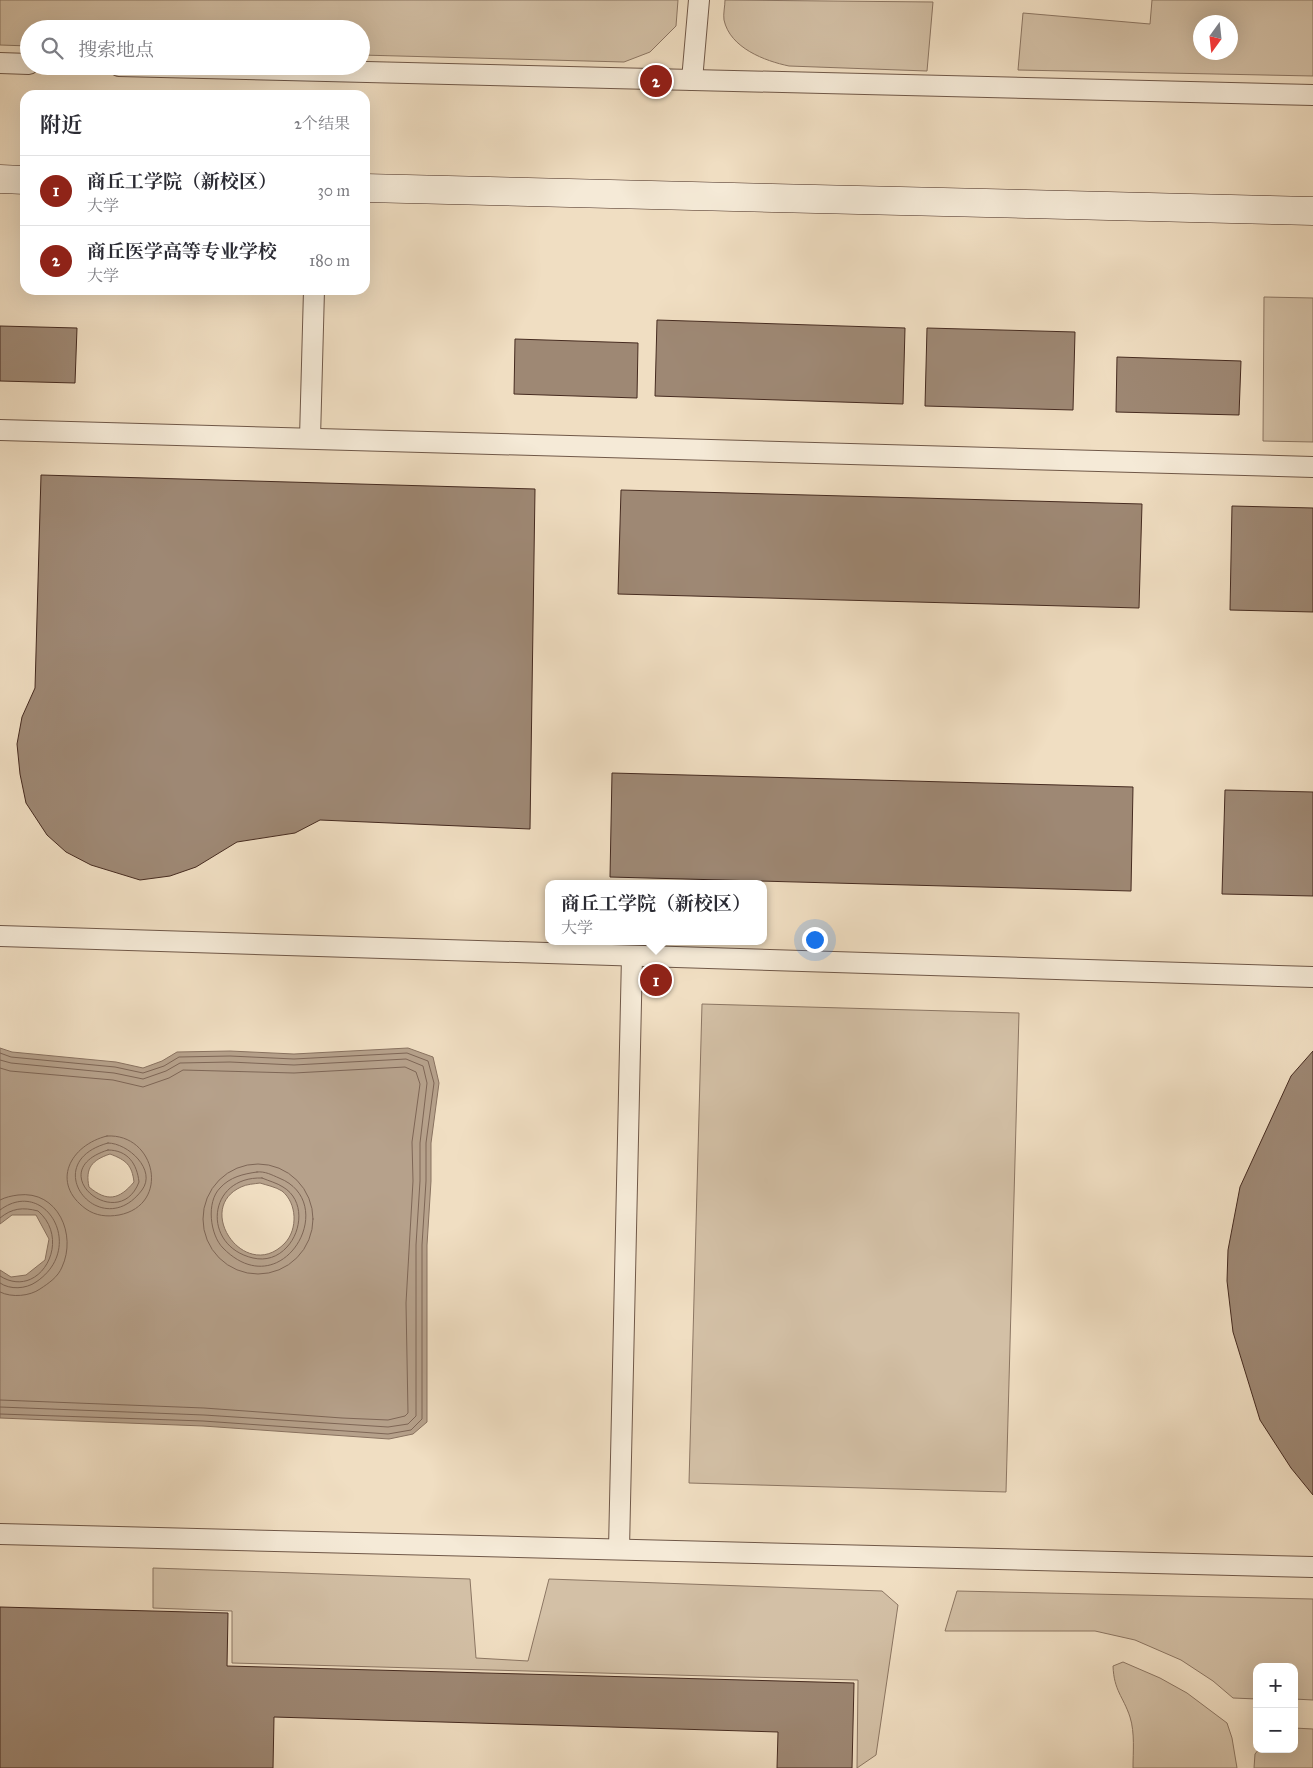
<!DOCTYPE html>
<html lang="zh">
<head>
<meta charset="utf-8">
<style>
	:root { --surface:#fff; --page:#f7f7f7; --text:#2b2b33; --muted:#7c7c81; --line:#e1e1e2; --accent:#8f2418 }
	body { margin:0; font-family:"IM FELL Great Primer","Noto Serif SC",serif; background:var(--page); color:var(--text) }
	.controls { position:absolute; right:15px; bottom:15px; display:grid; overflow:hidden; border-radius:10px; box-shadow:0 5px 20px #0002 }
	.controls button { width:45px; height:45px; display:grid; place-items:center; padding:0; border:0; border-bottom:1px solid var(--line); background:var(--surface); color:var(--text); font:25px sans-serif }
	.compass { position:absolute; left:1193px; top:15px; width:45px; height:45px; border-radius:50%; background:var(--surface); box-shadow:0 5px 20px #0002; rotate:195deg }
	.you { position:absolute; left:814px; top:939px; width:18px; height:18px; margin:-12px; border:4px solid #fff; border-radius:50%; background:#1a73e8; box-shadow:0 0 0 8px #1a73e833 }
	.badge { display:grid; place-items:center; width:32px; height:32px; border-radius:50%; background:var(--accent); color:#fff; font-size:16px; font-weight:700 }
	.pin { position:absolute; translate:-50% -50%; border:2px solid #fff; box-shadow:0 1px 5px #0006 }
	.popup { position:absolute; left:545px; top:880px; width:222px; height:65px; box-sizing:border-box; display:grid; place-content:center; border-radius:10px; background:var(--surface); filter:drop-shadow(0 1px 4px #0005); font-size:16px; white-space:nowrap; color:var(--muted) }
	.popup b { font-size:19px; color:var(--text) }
	.popup::after { content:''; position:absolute; left:50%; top:100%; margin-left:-10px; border:10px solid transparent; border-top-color:var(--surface) }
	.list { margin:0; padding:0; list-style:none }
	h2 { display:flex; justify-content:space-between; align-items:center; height:65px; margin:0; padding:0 20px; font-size:21px }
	h2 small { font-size:16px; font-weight:400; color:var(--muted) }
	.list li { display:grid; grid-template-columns:32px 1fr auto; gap:15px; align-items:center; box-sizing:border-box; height:70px; padding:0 20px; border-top:1px solid var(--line) }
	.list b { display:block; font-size:19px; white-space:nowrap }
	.list p { margin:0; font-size:16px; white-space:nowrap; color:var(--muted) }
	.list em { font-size:16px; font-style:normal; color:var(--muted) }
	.icon { flex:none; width:28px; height:28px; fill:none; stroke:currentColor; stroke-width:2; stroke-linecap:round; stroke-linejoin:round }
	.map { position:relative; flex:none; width:1313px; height:1768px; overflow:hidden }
	.search { position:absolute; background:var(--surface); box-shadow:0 5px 20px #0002; left:20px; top:20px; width:350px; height:55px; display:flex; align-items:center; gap:12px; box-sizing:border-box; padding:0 18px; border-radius:28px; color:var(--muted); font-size:19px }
	.panel { position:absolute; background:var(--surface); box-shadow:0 5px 20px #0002; left:20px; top:90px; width:350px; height:205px; border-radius:15px }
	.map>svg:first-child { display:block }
</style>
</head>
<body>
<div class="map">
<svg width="1313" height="1768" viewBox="0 0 1313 1768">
	<rect width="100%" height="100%" fill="#f0dec2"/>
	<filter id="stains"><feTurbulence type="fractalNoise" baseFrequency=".004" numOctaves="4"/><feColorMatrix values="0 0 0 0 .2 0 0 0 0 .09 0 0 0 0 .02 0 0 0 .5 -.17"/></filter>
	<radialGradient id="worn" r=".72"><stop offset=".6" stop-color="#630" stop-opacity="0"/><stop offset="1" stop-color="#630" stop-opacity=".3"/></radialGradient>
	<g fill="#d3c0a6" stroke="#8c7663" fill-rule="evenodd">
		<path d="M0,0H678L676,26L650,52L624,62L361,55V29H29V46L0,45Z"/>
		<path d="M725,0L933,2L927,71L789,66C765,61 730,48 724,20C723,14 725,6 725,0Z"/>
		<path d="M1152,0H1313V76L1018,70L1023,13L1150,24ZM1200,22H1230V52H1200Z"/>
		<path d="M1264,297L1313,298V442L1263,441Z"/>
		<path d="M702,1004L1019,1013L1006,1492L689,1483Z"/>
		<path d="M153,1568L470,1579L476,1658L528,1661L549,1579L882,1591L898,1605L876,1755L857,1768L858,1680L232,1663V1611L153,1608Z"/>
		<path d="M957,1591L1313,1599V1700L1294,1699V1667H1257V1699L1233,1698L1213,1681L1181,1660L1135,1640L1095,1631H945Z"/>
		<path d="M1123,1662L1160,1678L1187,1693L1227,1723L1232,1738L1237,1768H1133C1133,1752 1135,1733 1130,1717C1123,1696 1114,1691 1113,1666Z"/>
		<path d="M1294,1728L1313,1729V1768H1254L1255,1754L1259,1749H1294Z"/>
	</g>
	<path fill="#b6a18b" stroke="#897260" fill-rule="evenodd" d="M0,1048L12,1052L116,1062L143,1068L162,1061L177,1052L230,1051L294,1054L408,1048L433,1057L439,1083L431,1143V1181L427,1245V1422L413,1434L389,1439L203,1426L0,1418V1270L11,1277L26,1275L45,1260L49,1239L36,1215H12L0,1224ZM110,1154C126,1160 132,1165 134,1182C119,1200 107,1202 89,1187C85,1168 92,1160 110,1154ZM260,1183C266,1185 276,1187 282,1191C297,1203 298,1229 285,1243C246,1284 193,1209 241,1187C247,1184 254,1184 260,1183Z"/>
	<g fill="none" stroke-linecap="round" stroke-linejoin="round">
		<g stroke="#7e6656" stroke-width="1">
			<path d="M0,1053L11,1057L115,1067L143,1073L164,1066L179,1057L230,1056L294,1059L407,1053L428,1061L434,1083L426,1143V1181L422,1245V1419L411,1430L388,1434L203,1421L0,1414"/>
			<path d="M0,1060L11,1063L114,1073L143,1079L166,1071L180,1063L230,1062L294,1065L406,1059L423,1066L427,1083L420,1143V1181L416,1245V1416L408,1424L388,1427L204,1415L0,1407"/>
			<path d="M0,1068L10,1071L113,1080L143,1087L169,1078L183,1070L294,1073L405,1067L416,1072L420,1084L412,1142L413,1181L406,1303L408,1413L405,1416L388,1420L342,1418L204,1408L0,1400"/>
			<path d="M107,1136C156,1133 171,1205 119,1215C107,1217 96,1216 86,1209C50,1183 70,1145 107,1136Z"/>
			<path d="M108,1143C128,1143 157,1170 142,1190C101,1245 35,1163 108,1143Z"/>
			<path d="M108,1150C128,1150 137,1164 139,1182C119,1235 40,1171 108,1150Z"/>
			<circle cx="258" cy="1219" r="55"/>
			<path d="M257,1172C265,1171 272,1175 279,1178C342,1203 282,1308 223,1248C210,1235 206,1202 220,1188C230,1177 243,1174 257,1172Z"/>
			<path d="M262,1178C269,1181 277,1183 283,1187C305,1200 302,1231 287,1247C278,1257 266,1261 253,1258C201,1246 207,1176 262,1178Z"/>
			<path d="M0,1200C6,1197 11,1196 18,1195C58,1190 77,1235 62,1267C58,1277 49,1283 40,1289C30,1296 12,1298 0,1292"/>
			<path d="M0,1210C45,1176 87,1248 36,1282C26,1289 10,1290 0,1283"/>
			<path d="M0,1218C12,1208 23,1207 38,1211C73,1241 39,1301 0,1276"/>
		</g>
	</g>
	<g fill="#9e8874" stroke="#462b20">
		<path d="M657,320L905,328L903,404L655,396Z"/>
		<path d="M0,326L77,328L75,383L0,381Z"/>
		<path d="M927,328L1075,332L1073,410L925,406Z"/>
		<path d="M515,339L638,343L637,398L514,394Z"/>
		<path d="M1117,357L1241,361L1239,415L1116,412Z"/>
		<path d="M41,475L535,489L530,829L320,820L295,833L237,842L196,867L170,876L140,880L91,865L66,852L47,835L26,803L20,774L17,744L22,717L35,688Z"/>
		<path d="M621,490L1142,504L1139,608L618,594Z"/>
		<path d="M1232,506L1313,508V612L1230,610Z"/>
		<path d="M612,773L1133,787L1131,891L610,877Z"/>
		<path d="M1225,790L1313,792V896L1222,894Z"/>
		<path d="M1313,1051V1495L1291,1468L1260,1420L1233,1332L1227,1281L1228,1250L1240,1187L1291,1076Z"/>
		<path d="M0,1607L228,1613L227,1666L854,1683L852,1768H777L778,1732L274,1717L273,1768H0Z"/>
	</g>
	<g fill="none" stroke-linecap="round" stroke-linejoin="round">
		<defs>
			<g id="lane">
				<path d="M0,63L29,64"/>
				<path d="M119,66L1313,95"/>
				<path d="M692,80L699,0"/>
				<path d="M0,430L1313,467"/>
				<path d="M310,438L314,290"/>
				<path d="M0,936L1313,977"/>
				<path d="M0,1534L1313,1567"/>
				<path d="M619,1549L632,956"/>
			</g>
			<g id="secondary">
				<path d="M0,179L25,180"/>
				<path d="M365,188L1313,211"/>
			</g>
		</defs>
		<use href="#lane" stroke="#705848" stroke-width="22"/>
		<use href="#secondary" stroke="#462b20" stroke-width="29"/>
		<use href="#lane" stroke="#f5ead7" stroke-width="20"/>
		<use href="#secondary" stroke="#f5ead7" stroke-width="28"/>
	</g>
	<rect width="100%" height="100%" filter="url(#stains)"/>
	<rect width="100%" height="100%" fill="url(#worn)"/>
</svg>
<div class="controls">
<button>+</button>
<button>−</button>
</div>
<svg class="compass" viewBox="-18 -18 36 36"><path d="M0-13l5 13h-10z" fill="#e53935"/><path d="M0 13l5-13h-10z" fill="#7c7c81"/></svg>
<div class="you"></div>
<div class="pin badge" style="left:656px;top:980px">1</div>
<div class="popup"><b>商丘工学院（新校区）</b>大学</div>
<div class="pin badge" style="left:656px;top:81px">2</div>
<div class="search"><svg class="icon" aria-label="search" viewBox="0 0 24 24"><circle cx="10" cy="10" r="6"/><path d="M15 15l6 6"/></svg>搜索地点</div>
<section class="panel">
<h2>附近<small>2个结果</small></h2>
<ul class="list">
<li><span class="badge">1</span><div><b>商丘工学院（新校区）</b><p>大学</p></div><em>30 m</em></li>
<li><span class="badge">2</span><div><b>商丘医学高等专业学校</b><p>大学</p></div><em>180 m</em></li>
</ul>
</section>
</div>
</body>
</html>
